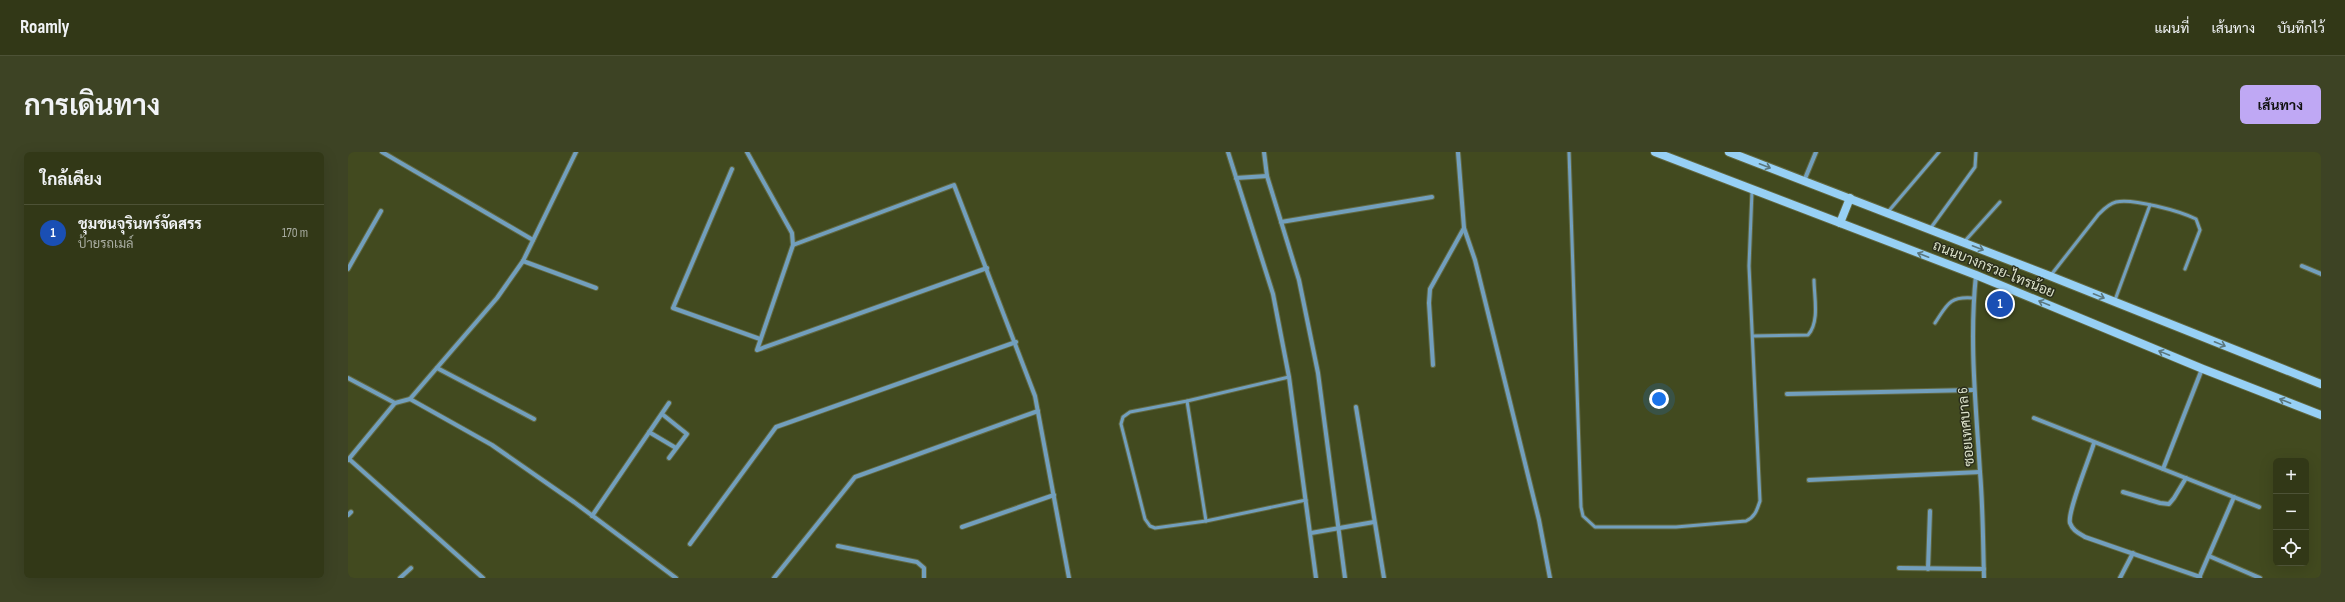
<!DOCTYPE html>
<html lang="th">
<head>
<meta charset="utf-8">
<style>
	:root { --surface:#323817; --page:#3d4324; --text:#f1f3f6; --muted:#a8aca1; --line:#4d5236; --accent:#bfa8f4 }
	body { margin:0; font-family:"Sofia Sans Condensed",Sarabun,sans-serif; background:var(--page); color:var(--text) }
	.controls { position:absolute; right:12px; bottom:12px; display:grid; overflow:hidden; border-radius:6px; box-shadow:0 4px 16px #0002 }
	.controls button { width:36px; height:36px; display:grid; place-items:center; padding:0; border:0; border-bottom:1px solid var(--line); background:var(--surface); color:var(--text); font:20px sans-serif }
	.you { position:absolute; left:1311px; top:247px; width:14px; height:14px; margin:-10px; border:3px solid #fff; border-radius:50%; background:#1a73e8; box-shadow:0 0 0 6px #1a73e833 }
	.badge { display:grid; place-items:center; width:26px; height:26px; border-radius:50%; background:var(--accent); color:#fff; font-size:13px; font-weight:700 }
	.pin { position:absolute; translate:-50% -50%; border:2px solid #fff; box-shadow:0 1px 4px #0006 }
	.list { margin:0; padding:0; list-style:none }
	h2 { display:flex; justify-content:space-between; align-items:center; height:52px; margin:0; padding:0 16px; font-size:17px }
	h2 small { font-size:13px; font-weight:400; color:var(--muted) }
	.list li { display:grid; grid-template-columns:26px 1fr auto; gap:12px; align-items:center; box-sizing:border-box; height:56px; padding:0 16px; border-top:1px solid var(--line) }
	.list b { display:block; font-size:15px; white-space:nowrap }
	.list p { margin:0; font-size:13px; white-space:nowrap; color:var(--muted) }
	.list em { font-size:13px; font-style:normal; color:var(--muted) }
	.icon { flex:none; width:22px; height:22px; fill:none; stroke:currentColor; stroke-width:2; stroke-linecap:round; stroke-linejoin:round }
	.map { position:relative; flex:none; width:1973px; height:426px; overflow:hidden; border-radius:6px }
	header { display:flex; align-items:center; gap:24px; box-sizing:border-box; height:56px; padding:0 20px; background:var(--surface); border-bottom:1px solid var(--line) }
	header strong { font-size:19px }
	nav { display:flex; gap:22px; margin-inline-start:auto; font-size:14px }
	.intro { display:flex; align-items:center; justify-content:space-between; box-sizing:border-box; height:96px; padding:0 24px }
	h1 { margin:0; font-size:28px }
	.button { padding:10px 18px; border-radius:6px; background:var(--accent); color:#111; font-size:14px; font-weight:700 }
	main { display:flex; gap:24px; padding:0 24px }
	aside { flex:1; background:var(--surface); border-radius:6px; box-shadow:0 4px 16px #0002 }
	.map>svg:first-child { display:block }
</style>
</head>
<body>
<header>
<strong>Roamly</strong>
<nav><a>แผนที่</a><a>เส้นทาง</a><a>บันทึกไว้</a></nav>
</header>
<div class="intro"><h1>การเดินทาง</h1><a class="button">เส้นทาง</a></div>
<main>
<aside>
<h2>ใกล้เคียง<small></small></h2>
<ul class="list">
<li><span class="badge" style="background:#1a4fb4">1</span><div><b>ชุมชนจุรินทร์จัดสรร</b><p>ป้ายรถเมล์</p></div><em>170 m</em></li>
</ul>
</aside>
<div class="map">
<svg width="1973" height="426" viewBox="0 0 1973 426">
	<rect width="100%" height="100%" fill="#424a1f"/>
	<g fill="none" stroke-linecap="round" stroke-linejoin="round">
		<defs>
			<g id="service">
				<path d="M1221,0L1233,355L1235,364L1247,375H1328L1398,369C1407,365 1409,358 1412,349L1401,114L1404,39"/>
				<path d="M1539,61L1591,0"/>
				<path d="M1582,77L1627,15L1628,0"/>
				<path d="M1616,90L1652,50"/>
				<path d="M1703,123L1750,63C1755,58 1760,52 1768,50C1784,46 1832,59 1848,67L1852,78L1837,117"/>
				<path d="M1767,148L1802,53"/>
				<path d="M1587,171C1599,153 1601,144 1625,146"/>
				<path d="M1405,184L1460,183C1472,170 1466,144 1466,128"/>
				<path d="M941,225L839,249L782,260L775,265L773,272L797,367L802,374L807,376L858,369L958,348"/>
				<path d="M839,249L858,369"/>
			</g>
			<g id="minor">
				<path d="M34,0L185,88"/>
				<path d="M399,0L444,81L445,93L409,198L639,116"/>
				<path d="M880,0L925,142L941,225L968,426"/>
				<path d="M916,0L919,24L951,128L970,221L997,426"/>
				<path d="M1110,0L1116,76L1127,108L1191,368L1202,426"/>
				<path d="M384,17L325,156L412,187"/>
				<path d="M888,26L919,24"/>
				<path d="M1456,29L1468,0"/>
				<path d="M933,70L1084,45"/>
				<path d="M445,93L606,33L687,244L721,426"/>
				<path d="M175,109L248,136"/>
				<path d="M1954,114L1973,122"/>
				<path d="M0,117L33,59"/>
				<path d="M1628,123C1621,189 1628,254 1632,320C1635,355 1635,391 1636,426"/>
				<path d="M1085,213L1081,151L1082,137L1116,76"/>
				<path d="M89,216L186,267"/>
				<path d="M0,226L47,251"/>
				<path d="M1439,242L1625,238"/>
				<path d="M62,247L144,293L226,350L328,426"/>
				<path d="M1008,255L1036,426"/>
				<path d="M314,262L339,282L321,306"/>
				<path d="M1686,266L1911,355"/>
				<path d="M301,280L328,296"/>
				<path d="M1746,291C1742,305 1719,360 1722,371C1725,379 1731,381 1737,385L1852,425"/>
				<path d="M1,307L135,426"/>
				<path d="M0,308L47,251L62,247L149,146L175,109L228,0"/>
				<path d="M1815,317L1854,217"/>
				<path d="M1461,328L1632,320"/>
				<path d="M1775,340L1812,351L1821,352L1826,346L1838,326"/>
				<path d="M0,363L3,360"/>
				<path d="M244,364L321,251"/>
				<path d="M614,375L706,343"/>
				<path d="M963,381L1026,370"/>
				<path d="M342,392L428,275L668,190"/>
				<path d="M490,394L569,410L576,416V426"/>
				<path d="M1861,404L1912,426"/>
				<path d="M1551,416L1636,417"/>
				<path d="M1580,417L1582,359"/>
				<path d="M52,426L63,416"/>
				<path d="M426,426L507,325L690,259"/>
				<path d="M1772,426L1785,401"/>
				<path d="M1851,426L1886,345"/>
			</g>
			<g id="secondary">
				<path d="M1307,0L1628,123L1855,217L1973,263"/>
				<path d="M1381,0L1702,124L1973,232"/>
				<path d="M1492,71L1502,46"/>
			</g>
		</defs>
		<use href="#service" stroke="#616841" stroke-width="5"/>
		<use href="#minor" stroke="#616841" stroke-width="6"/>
		<use href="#secondary" stroke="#616841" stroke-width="10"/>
		<use href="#service" stroke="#729fbd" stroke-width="3"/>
		<use href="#minor" stroke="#729fbd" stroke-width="4"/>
		<use href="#secondary" stroke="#97d0f5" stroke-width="8"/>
	</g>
	<defs><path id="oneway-shaft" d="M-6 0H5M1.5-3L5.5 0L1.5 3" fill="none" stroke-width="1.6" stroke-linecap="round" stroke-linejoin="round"/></defs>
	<g stroke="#5b777d">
		<use href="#oneway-shaft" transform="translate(1417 14) rotate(21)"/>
		<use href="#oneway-shaft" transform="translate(1630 96) rotate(21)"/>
		<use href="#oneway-shaft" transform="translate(1575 103) rotate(-159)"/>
		<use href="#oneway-shaft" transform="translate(1751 144) rotate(22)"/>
		<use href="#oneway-shaft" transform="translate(1696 151) rotate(-158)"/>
		<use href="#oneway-shaft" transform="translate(1872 192) rotate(22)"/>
		<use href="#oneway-shaft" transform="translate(1816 201) rotate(-158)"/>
		<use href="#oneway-shaft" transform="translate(1937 249) rotate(-159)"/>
	</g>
	<g text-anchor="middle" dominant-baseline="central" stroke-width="3" stroke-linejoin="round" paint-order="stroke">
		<g font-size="14" fill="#dce2ca" stroke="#2a2e1b">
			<text transform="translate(1646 117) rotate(22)">ถนนบางกรวย-ไทรน้อย</text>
			<text transform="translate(1618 275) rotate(-95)">ซอยเทศบาล 6</text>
		</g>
	</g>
</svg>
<div class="controls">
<button>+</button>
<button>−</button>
<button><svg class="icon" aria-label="locate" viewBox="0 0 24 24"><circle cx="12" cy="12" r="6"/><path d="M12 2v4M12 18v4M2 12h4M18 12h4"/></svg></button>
</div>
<div class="you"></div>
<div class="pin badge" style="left:1652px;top:152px;background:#1a4fb4">1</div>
</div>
</main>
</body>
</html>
